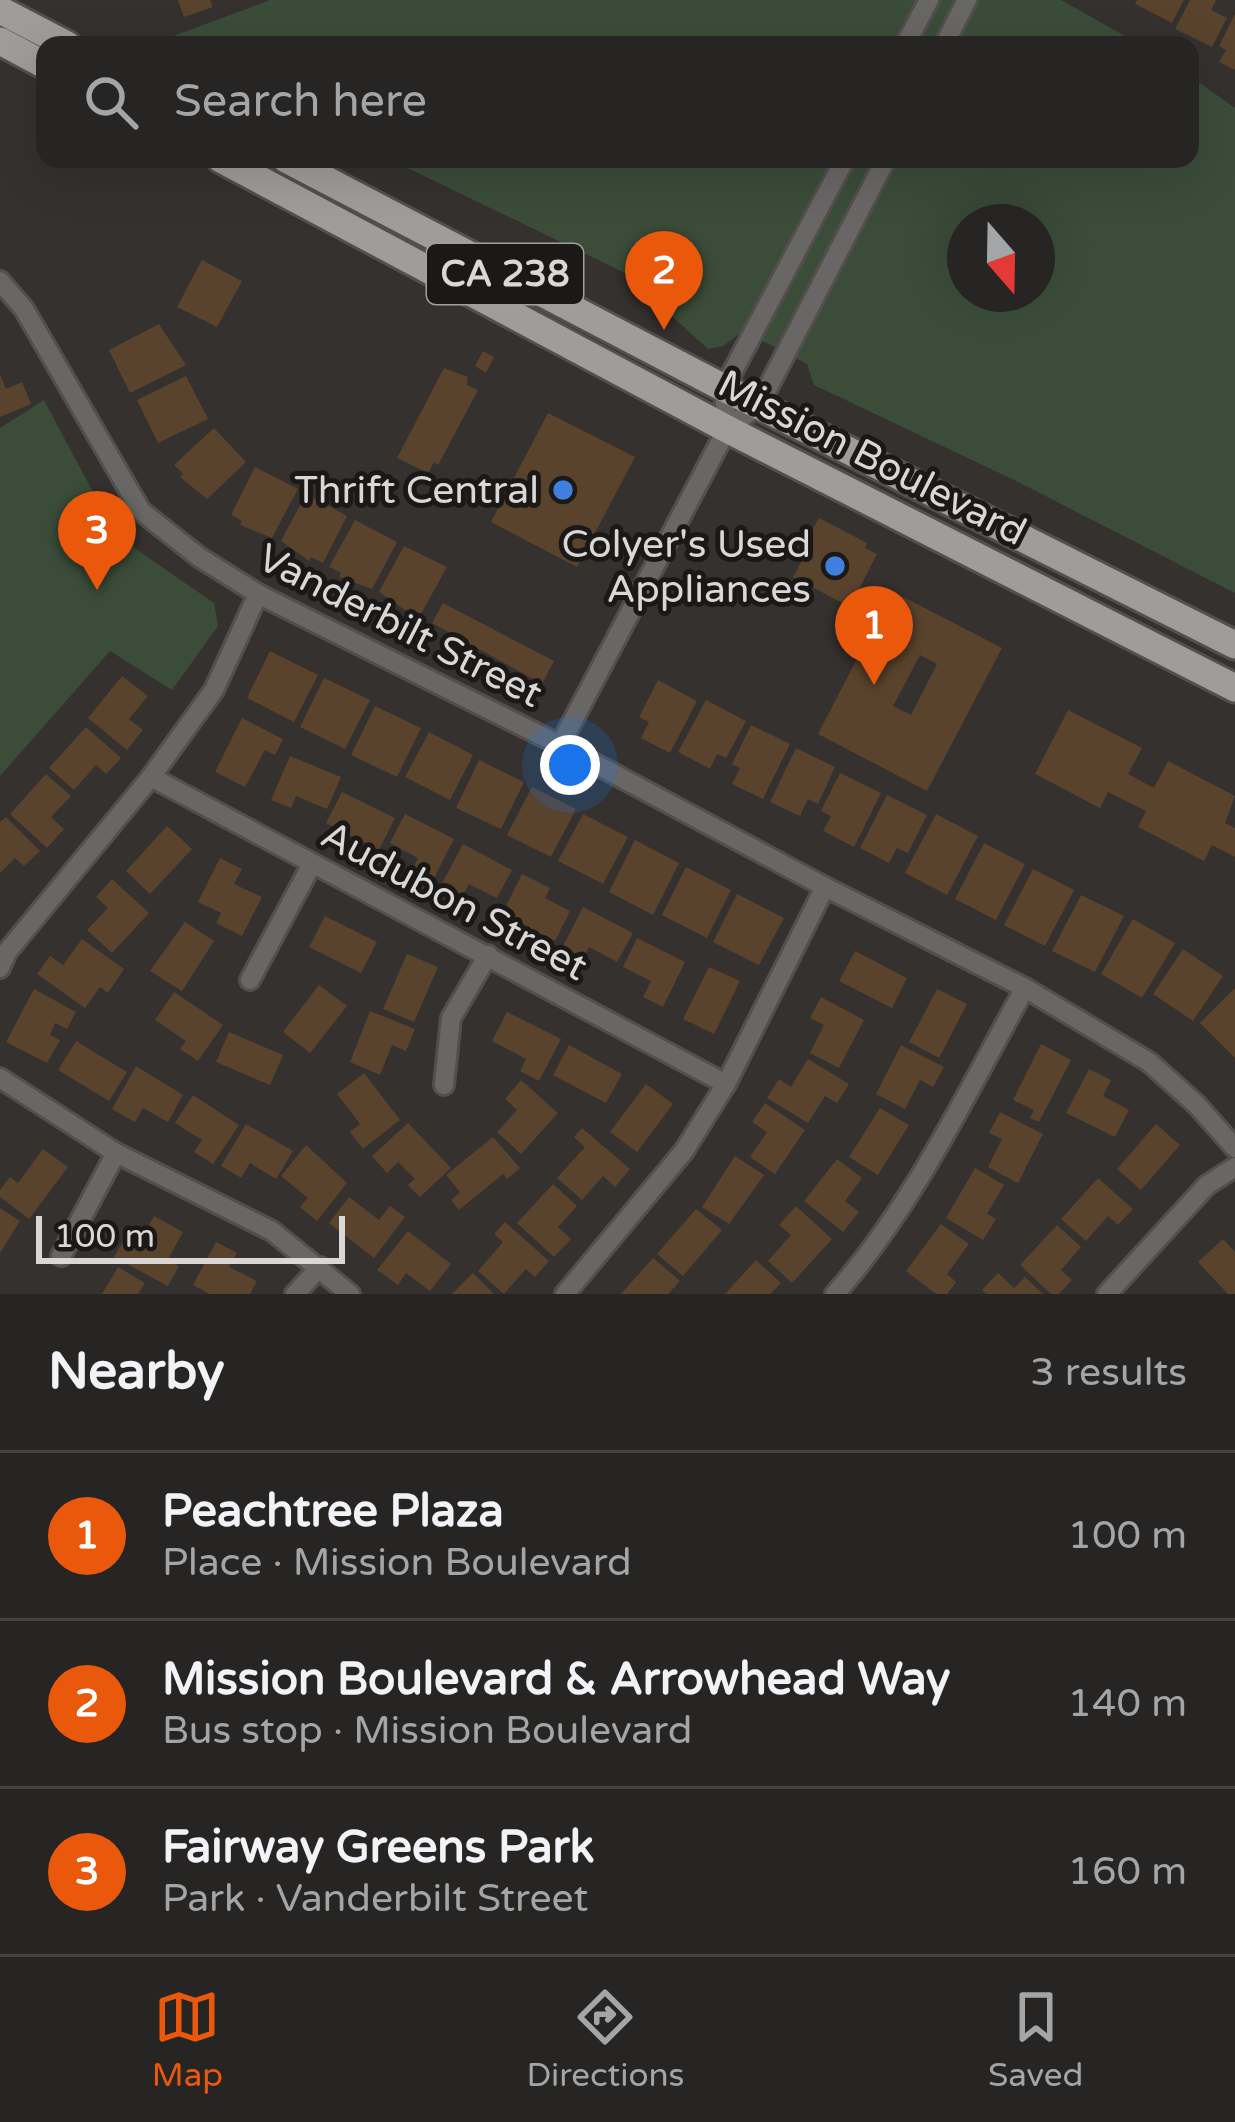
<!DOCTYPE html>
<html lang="en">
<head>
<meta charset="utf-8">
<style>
	:root { --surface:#272523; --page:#2f2d2b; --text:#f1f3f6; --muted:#a4a5a6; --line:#434241; --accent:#ea580c }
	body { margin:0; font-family:"Varela Round",sans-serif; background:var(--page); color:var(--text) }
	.compass { position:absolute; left:947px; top:204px; width:108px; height:108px; border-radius:50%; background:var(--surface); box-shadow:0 12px 48px #0002; rotate:160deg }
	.scale { position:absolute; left:36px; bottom:30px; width:309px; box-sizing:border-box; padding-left:12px; border:6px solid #dad8d6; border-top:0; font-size:33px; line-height:42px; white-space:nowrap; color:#dad8d6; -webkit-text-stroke:9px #1b1918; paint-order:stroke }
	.you { position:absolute; left:570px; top:765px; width:42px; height:42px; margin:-30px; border:9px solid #fff; border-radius:50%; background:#1a73e8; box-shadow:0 0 0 18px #1a73e833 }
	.badge { display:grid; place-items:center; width:78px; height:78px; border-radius:50%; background:var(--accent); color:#fff; font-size:39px; font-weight:700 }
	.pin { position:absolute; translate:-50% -99px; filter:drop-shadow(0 3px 6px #0008) }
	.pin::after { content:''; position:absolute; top:63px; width:42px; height:36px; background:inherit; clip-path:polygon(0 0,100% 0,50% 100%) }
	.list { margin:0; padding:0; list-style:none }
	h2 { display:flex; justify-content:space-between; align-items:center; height:156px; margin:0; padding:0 48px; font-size:51px }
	h2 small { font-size:39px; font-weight:400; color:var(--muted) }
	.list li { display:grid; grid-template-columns:78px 1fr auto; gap:36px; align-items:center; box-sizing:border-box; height:168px; padding:0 48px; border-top:3px solid var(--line) }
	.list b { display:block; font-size:45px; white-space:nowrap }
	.list p { margin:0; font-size:39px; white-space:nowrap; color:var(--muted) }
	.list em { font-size:39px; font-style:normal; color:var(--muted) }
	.icon { flex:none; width:66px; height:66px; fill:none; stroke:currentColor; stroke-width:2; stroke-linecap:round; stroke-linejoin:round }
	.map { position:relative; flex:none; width:1235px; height:1294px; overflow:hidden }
	.search { position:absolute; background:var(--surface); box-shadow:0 12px 48px #0002; left:36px; right:36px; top:36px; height:132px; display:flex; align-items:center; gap:30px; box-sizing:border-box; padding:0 42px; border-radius:24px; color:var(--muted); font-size:45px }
	.sheet { height:660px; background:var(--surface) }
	nav { display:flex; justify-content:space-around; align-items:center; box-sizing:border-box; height:168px; border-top:3px solid var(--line); background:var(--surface); font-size:33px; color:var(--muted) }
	nav a { display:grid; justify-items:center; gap:6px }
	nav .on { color:var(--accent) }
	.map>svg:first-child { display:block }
</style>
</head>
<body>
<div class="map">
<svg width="1235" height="1294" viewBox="0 0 1235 1294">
	<rect width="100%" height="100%" fill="#34312f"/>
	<g fill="#3b4c39" fill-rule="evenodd">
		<path d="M270,0H1061L1141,45L152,44Z"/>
		<path d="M1190,76L1235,108V593L1014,480L814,385L807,364L743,331L723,346L708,349L623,272L389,159H1190ZM965,222H1037V294H965Z"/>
		<path d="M44,400L110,524L136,549L214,603L218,626L172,690L110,651L0,776V428Z"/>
	</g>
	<g fill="#59432d" fill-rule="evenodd">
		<path d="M178,0H210L213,7L184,17Z"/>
		<path d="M1137,0H1184L1172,23L1135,4Z"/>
		<path d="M1190,0H1216L1211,10L1227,18L1212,47L1175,29Z"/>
		<path d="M1235,14V70L1219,62L1226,50L1219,46Z"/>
		<path d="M202,260L242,281L217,327L177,307Z"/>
		<path d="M159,324L186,365L130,393L109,350Z"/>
		<path d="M483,351L494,357L486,373L475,366Z"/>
		<path d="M444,368L468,377L467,385L478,390L438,465L434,462L428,473L397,458Z"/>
		<path d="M0,374L6,389L22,382L31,404L0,417Z"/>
		<path d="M186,376L208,419L158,443L137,400Z"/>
		<path d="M548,413L635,457L577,567L491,522Z"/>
		<path d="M214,428L246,462L207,499L180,477L183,473L174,465Z"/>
		<path d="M255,467L298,489L272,538L240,525L242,521L231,515Z"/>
		<path d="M306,494L347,516L323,563L311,557L309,561L281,541Z"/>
		<path d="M819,518L867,543L865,548L877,554L850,607L793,577L811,544L806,541Z"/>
		<path d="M355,520L397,542L372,589L339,577L341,573L329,567Z"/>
		<path d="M404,546L447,567L421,614L410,608L408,612L379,592Z"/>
		<path d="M892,591L1002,648L927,791L818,734ZM920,655L937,664L911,715L893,706Z"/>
		<path d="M443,603L554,661L542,684L432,623Z"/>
		<path d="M270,651L318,675L294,722L247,698Z"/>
		<path d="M122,676L148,696L129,719L143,730L127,750L88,718Z"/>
		<path d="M324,678L370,700L345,749L300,727Z"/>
		<path d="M658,680L697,701L670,753L641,738L649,722L639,717Z"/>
		<path d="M706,700L746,721L726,758L717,754L710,769L678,752Z"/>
		<path d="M375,706L421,728L397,777L351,755Z"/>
		<path d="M1068,710L1142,748L1128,774L1154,788L1168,761L1235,796L1225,823L1235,828V857L1212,845L1204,861L1138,827L1146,811L1108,792L1100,808L1035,774Z"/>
		<path d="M242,718L283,739L275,755L265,750L245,787L215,772Z"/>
		<path d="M751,725L790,744L763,799L732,784L740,768L732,764Z"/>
		<path d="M86,727L121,758L106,774L96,765L74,790L49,768Z"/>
		<path d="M429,732L473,755L450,800L405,777Z"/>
		<path d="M796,748L835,767L818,804L808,799L800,816L770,802Z"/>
		<path d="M290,756L341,777L327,809L296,796L291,808L271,800Z"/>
		<path d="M479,760L524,782L501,829L456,808Z"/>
		<path d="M840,773L881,793L854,847L823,831L831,816L821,811Z"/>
		<path d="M46,774L71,796L51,817L64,829L47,848L10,814Z"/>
		<path d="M532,787L576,809L551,857L507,835Z"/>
		<path d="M342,792L395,818L379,850L326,823Z"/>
		<path d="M887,795L927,815L908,853L897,848L889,863L860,848Z"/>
		<path d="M405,814L454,839L432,882L411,872L418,858L390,843Z"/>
		<path d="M583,814L628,837L603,884L558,861Z"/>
		<path d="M936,814L978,836L947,895L905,873Z"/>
		<path d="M6,817L40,851L24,866L15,858L0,873V822Z"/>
		<path d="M167,826L192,849L150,894L126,871Z"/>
		<path d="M635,840L679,863L653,915L609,892Z"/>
		<path d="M984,843L1025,864L996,920L955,899Z"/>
		<path d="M463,844L512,870L497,898L469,884L461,898L440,887Z"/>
		<path d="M220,858L242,869L234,884L262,897L242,936L216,923L221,913L198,902Z"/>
		<path d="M686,867L731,890L707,938L662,915Z"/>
		<path d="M1033,869L1074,890L1045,946L1004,925Z"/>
		<path d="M522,874L550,888L545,898L570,911L555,941L502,914Z"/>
		<path d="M112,879L149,913L112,953L87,930L108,908L96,897Z"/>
		<path d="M737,894L784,918L759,965L713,942Z"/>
		<path d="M1081,895L1124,916L1095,972L1052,951Z"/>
		<path d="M583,907L633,933L617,962L589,947L582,961L561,950Z"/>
		<path d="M325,916L377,942L361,973L309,947Z"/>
		<path d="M1133,919L1175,943L1142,998L1101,974Z"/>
		<path d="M185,922L214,941L182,991L150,971Z"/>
		<path d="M637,938L685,962L663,1007L643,997L651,981L623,967Z"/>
		<path d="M82,939L124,969L108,993L100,987L85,1008L37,974L50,956L63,965Z"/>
		<path d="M1183,949L1223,976L1193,1021L1153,994Z"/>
		<path d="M855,951L907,978L892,1008L839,981Z"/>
		<path d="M407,954L438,967L414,1022L383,1009Z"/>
		<path d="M709,967L740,981L714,1034L683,1019Z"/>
		<path d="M319,985L347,1006L310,1053L283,1032Z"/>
		<path d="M1235,988V1058L1200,1023Z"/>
		<path d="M34,989L76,1012L67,1029L55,1023L50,1035L60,1040L47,1063L6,1042Z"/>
		<path d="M937,989L967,1004L939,1058L909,1042Z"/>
		<path d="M174,992L223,1025L198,1061L180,1049L186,1041L155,1020Z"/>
		<path d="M821,997L864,1020L839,1068L810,1053L824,1025L810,1018Z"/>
		<path d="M370,1011L415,1029L406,1051L392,1045L380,1075L350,1062Z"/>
		<path d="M507,1012L561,1039L539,1081L520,1071L526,1059L492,1041Z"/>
		<path d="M229,1032L283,1055L270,1085L216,1062Z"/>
		<path d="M76,1041L127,1072L109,1101L58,1070Z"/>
		<path d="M1041,1044L1071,1060L1039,1122L1030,1118L1034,1110L1013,1100Z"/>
		<path d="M569,1045L622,1074L606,1103L553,1075Z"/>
		<path d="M901,1045L944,1067L933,1087L920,1080L905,1109L876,1094Z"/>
		<path d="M808,1059L849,1084L837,1103L825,1096L808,1123L767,1098L779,1079L791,1087Z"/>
		<path d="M136,1066L183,1095L168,1122L143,1108L135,1122L112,1109Z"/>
		<path d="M1089,1069L1111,1080L1103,1096L1129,1110L1115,1137L1066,1113Z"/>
		<path d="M364,1073L400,1120L363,1149L350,1132L360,1124L337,1094Z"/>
		<path d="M521,1080L558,1113L521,1154L497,1132L517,1110L505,1099Z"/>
		<path d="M646,1084L673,1104L637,1152L610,1132Z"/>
		<path d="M193,1095L239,1125L213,1164L194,1152L202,1140L175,1123Z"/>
		<path d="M765,1103L805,1130L775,1174L750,1157L767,1132L752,1122Z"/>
		<path d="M880,1108L909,1125L878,1175L849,1157Z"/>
		<path d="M1000,1112L1043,1134L1018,1183L988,1167L1002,1139L989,1133Z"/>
		<path d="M408,1123L451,1168L420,1197L408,1185L415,1179L398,1162L387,1173L372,1156Z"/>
		<path d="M246,1124L293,1151L276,1179L250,1163L241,1178L221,1166Z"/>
		<path d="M1156,1124L1180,1145L1141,1190L1117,1169Z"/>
		<path d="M582,1128L630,1169L615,1187L603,1176L582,1200L557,1178L585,1147L574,1137Z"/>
		<path d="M493,1137L520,1168L507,1179L503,1174L459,1210L451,1200L460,1192L446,1175Z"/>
		<path d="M306,1145L347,1183L317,1221L300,1207L308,1198L281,1176Z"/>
		<path d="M43,1149L68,1167L29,1219L0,1197V1190L10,1177L18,1183Z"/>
		<path d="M735,1156L764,1175L729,1224L702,1207Z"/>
		<path d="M837,1159L862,1178L845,1201L859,1212L843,1232L804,1201Z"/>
		<path d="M975,1168L1004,1185L987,1214L996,1219L983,1240L946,1218Z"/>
		<path d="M1098,1178L1133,1209L1118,1225L1108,1216L1086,1241L1061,1219Z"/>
		<path d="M553,1184L577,1206L558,1227L571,1239L554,1257L517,1223Z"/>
		<path d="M349,1197L379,1220L390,1206L405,1217L374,1258L329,1223Z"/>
		<path d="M796,1206L832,1239L792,1283L768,1261L791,1235L779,1225Z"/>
		<path d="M0,1208L20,1221L0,1253Z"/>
		<path d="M696,1209L722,1230L683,1276L657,1254Z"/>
		<path d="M154,1216L183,1232L168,1259L179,1266L168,1286L114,1257L125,1238L138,1246Z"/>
		<path d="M505,1222L549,1261L535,1277L526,1269L504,1294L478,1271L503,1242L494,1234Z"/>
		<path d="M941,1224L969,1244L947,1274L956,1282L947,1294H936L906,1271Z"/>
		<path d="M1057,1225L1081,1247L1061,1270L1072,1280L1059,1294H1051L1020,1265Z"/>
		<path d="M408,1231L451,1264L430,1291L406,1273L398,1285L377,1270Z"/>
		<path d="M1223,1239L1235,1252V1294H1228L1198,1262Z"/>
		<path d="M216,1242L237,1253L229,1267L257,1281L250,1294H210L193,1285Z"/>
		<path d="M653,1258L680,1281L668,1294H621Z"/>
		<path d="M756,1260L781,1283L770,1294H725Z"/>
		<path d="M118,1267L145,1283L138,1294H102Z"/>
		<path d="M473,1273L494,1294H452Z"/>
		<path d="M998,1273L1014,1288L1025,1277L1043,1294H986L982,1290Z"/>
	</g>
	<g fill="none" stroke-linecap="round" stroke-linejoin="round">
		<defs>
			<g id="street">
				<path d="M905,45L929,0"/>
				<path d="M944,45L967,0"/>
				<path d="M0,281L24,309L141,511L199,557L258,594L560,745L825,887L1025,988L1149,1062L1197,1105L1235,1148"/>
				<path d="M727,429L724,388L845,159"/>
				<path d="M560,745L727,429L759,405L886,159"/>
				<path d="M151,777L726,1084"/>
				<path d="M0,968L7,952L151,777L214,690L258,594"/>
				<path d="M250,980L312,864"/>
				<path d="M0,1078L116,1153L272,1231L350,1294"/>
				<path d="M444,1085L451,1018L488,955"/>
				<path d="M61,1256L116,1153"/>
				<path d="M295,1294L320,1267"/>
				<path d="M565,1294L684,1151L726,1084L825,887"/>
				<path d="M835,1294C914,1205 967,1092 1025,988"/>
				<path d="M1107,1294L1207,1185L1235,1167"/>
			</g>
			<g id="primary">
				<path d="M0,10L67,45"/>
				<path d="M0,41L45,65"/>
				<path d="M221,159L727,429L1235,688"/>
				<path d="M286,159L724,388L1235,645"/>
			</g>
		</defs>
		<use href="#street" stroke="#524f4d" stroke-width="24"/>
		<use href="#primary" stroke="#524f4d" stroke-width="33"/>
		<use href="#street" stroke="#696766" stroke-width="18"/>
		<use href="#primary" stroke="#9f9c99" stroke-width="27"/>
	</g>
	<g fill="#3f7fe0" stroke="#1b1918" stroke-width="4.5">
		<circle cx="563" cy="490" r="12"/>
		<circle cx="835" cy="566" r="12"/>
	</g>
	<g text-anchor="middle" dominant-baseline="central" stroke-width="10" stroke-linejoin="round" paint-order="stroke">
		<rect fill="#1b1918" stroke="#a19f9d" stroke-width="3" x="427" y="244" width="156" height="60" rx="9"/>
		<g font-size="36" font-weight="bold" fill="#dad8d6">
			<text x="505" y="274">CA 238</text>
		</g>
		<g font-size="39" fill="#dad8d6" stroke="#1b1918">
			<text transform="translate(872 458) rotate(27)">Mission Boulevard</text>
			<text transform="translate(400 626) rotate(27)">Vanderbilt Street</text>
			<text transform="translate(454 901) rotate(28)">Audubon Street</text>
		</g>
		<g font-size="39" fill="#dad8d6" stroke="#1b1918" text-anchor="end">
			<text x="539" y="490">Thrift Central</text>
			<text x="811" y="544">Colyer's Used<tspan x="811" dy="45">Appliances</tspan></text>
		</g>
	</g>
</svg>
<svg class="compass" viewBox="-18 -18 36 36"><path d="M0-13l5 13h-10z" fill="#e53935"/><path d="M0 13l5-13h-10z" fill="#a4a5a6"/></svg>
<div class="scale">100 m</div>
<div class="you"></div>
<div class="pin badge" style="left:874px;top:685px">1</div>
<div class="pin badge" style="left:664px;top:330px">2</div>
<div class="pin badge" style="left:97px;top:590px">3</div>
<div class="search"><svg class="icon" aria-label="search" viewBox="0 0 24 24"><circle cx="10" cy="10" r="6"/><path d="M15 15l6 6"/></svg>Search here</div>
</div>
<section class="sheet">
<h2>Nearby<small>3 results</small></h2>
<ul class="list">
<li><span class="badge">1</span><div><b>Peachtree Plaza</b><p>Place · Mission Boulevard</p></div><em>100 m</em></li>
<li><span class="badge">2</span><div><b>Mission Boulevard &amp; Arrowhead Way</b><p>Bus stop · Mission Boulevard</p></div><em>140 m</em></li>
<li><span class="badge">3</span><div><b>Fairway Greens Park</b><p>Park · Vanderbilt Street</p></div><em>160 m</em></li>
</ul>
</section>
<nav>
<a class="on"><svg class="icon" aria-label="map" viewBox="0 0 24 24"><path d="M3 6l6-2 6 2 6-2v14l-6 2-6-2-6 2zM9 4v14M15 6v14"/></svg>Map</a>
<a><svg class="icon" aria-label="directions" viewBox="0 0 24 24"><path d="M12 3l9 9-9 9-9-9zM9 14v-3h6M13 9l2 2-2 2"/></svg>Directions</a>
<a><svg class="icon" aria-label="saved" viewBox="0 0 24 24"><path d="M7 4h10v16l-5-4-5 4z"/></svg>Saved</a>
</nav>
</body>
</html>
